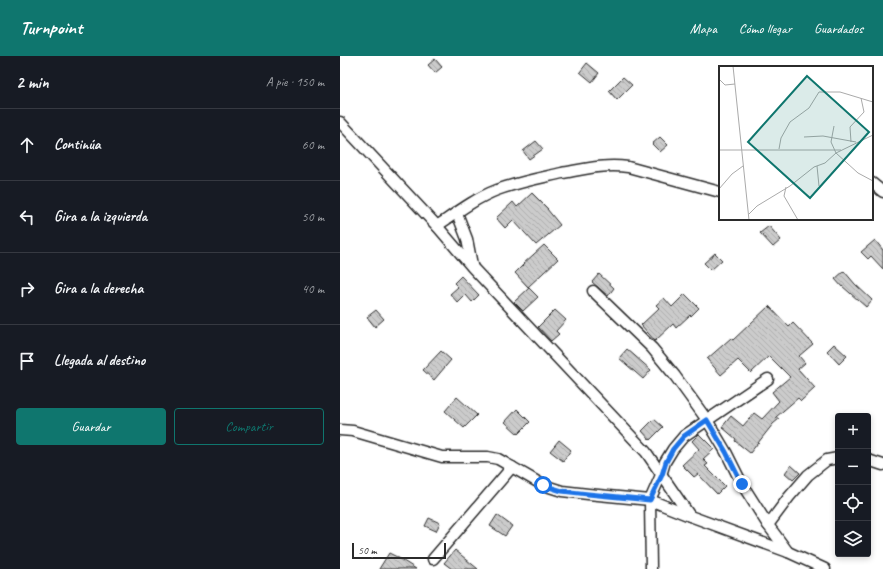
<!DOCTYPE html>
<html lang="es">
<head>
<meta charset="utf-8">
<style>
	:root { --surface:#171b24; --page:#242831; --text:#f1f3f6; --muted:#9ea1a6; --line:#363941; --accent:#0f766e }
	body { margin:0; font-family:Caveat,sans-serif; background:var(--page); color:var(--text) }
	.controls { position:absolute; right:12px; bottom:12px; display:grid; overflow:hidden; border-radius:4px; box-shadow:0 2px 6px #0003 }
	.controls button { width:36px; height:36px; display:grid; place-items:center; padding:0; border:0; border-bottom:1px solid var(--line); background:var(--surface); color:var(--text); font:20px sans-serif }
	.scale { position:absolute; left:12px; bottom:10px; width:94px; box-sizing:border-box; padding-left:4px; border:2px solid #2b2b2b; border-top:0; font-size:11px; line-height:14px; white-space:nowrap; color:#2b2b2b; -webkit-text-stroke:3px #fff; paint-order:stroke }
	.stop { position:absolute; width:12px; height:12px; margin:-9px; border:3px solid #1a73e8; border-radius:50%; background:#fff }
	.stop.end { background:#1a73e8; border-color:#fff; box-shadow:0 1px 4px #0008 }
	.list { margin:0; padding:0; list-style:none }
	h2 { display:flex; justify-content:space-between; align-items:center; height:52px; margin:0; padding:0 16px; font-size:17px }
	h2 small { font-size:13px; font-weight:400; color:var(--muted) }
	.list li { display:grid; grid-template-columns:26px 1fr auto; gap:12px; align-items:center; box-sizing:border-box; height:72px; padding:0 16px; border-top:1px solid var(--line) }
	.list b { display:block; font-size:15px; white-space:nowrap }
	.list em { font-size:13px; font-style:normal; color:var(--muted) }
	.actions { display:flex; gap:8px; padding:12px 16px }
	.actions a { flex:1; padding:9px 0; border:1px solid var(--accent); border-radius:4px; text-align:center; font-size:14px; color:var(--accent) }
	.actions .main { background:var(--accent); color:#fff }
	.icon { flex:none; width:22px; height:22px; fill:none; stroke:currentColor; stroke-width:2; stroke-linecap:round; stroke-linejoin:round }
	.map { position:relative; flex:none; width:543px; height:513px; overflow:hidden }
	header { display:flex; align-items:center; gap:24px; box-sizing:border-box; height:56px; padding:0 20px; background:var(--accent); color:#fff }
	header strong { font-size:19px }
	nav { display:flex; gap:22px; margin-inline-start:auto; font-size:14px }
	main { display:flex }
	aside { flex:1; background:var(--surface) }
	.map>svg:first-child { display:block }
</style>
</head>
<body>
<header>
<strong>Turnpoint</strong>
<nav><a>Mapa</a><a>Cómo llegar</a><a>Guardados</a></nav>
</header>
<main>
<aside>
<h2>2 min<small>A pie · 150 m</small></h2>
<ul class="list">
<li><svg class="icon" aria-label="ahead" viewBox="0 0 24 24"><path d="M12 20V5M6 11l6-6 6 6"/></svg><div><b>Continúa</b></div><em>60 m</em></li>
<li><svg class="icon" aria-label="left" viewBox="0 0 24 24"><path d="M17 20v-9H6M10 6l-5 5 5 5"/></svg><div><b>Gira a la izquierda</b></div><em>50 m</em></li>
<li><svg class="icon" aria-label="right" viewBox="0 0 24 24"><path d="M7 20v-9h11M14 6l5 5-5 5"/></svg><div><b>Gira a la derecha</b></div><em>40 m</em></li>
<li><svg class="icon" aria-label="arrive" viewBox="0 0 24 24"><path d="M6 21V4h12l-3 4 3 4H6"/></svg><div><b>Llegada al destino</b></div></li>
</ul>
<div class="actions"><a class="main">Guardar</a><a>Compartir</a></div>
</aside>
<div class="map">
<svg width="543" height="513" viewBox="0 0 543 513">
	<defs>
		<pattern id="building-back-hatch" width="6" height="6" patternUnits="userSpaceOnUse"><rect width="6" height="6" fill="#cbcbcb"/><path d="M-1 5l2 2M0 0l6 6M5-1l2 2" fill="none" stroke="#aeaeae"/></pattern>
	</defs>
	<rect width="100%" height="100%" fill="#fff"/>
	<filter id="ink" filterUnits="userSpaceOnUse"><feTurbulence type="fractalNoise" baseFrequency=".025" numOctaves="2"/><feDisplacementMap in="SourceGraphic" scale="8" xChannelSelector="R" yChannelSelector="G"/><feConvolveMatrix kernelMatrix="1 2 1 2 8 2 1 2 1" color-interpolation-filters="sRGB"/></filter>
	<g filter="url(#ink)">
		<g fill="url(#building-back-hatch)" stroke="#2b2b2b">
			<path d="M95,3L102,11L95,17L88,9Z"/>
			<path d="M247,7L259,17L252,26L240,16Z"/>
			<path d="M283,21L292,29L277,44L269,35Z"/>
			<path d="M320,81L328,89L320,96L312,88Z"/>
			<path d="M196,85L203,93L189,103L183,95Z"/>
			<path d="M192,137L208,153H207L220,169L196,189L173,164L165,172L156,162L173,146L177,151Z"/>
			<path d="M429,170L441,184L433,191L420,177Z"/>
			<path d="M535,184L543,194V213L531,200L528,203L521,196Z"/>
			<path d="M204,189L218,203L188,231L175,217L184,208H183Z"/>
			<path d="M375,197L382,204L371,214L364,207Z"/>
			<path d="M504,215L515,228L532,244L526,251L502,230V231L495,223Z"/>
			<path d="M259,218L274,232L268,240L252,226Z"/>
			<path d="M121,220L139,239L132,246L126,239L118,247L110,238L118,231L114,227Z"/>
			<path d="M189,232L198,241L183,255L174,246Z"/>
			<path d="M345,238L359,252L351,260L350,259L336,272L333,268L315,285L301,269L319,252L316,249L324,242L332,251Z"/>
			<path d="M429,250L449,271L453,267L473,288L459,300L465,307L458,313L475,332L461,345L458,342L436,361L439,363L433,368L410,397L395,385L396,383L382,371L391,360L403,370L414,357L422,363L439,345L432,336L450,321L429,300L411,317L398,304L381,319L367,303L391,282L393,284Z"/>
			<path d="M36,254L44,263L35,271L27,261Z"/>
			<path d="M215,254L226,264L216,275L219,278L211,285L198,271Z"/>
			<path d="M494,288L507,300L499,308L487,295Z"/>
			<path d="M287,293L311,314L303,323L279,302Z"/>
			<path d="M101,295L111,304L94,324L83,314Z"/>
			<path d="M117,341L137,359L124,372L105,355Z"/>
			<path d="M177,353L190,366L178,378L165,366Z"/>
			<path d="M314,363L323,371L310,384L302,375Z"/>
			<path d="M359,378L374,393L363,403L368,408L365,410L385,430L377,438L358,418L354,421L342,409L359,393L352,385Z"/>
			<path d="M219,384L231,394L223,405L210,395Z"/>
			<path d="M451,409L460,417L453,424L445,417Z"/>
			<path d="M157,459L172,470L165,480L150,470Z"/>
			<path d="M89,462L100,467L96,475L85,470Z"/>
			<path d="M115,494L138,513H112L104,507Z"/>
			<path d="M49,497L57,501L76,513H39Z"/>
		</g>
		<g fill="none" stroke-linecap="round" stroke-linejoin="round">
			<defs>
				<g id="street">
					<path d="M0,66L97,170L132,211L306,396L350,460"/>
					<path d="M532,127L543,136"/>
					<path d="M117,157L127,183L132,209"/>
					<path d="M97,170C116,157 136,142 157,134C178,126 200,122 222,117C245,113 264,108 288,111L380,136"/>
					<path d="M253,235L312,292L335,320L367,364L386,396L402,428L428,469L448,496"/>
					<path d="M0,374L13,375L102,401H148L158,403L203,429L222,435L248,438L310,444L350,460L448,496L485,513"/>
					<path d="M528,404L543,409"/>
					<path d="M428,469L449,441L468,419L487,404L498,402"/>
					<path d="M93,503L172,411"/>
					<path d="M311,513L310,444L321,419L325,406L333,393L344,380L428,323"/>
				</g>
			</defs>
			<use href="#street" stroke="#2b2b2b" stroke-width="13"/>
			<use href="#street" stroke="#fff" stroke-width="10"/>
		</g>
	</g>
	<g fill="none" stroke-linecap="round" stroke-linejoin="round" filter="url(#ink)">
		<path stroke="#1a73e8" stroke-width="5" d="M203,429L222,435L248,438L310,444L322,419L326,406L333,393L344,380L367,364L386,396L402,428"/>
	</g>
	<g transform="translate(379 10)">
		<rect width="154" height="154" fill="#fff"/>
		<path fill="none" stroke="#aaa" stroke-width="1" d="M14,0L30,154M0,13L6,19L16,18M115,60L112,76L117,87L139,107L154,115M85,71L104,70L137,76M132,76L131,61L145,46L142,32M60,83L62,72L71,56L90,42L100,26H121L154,36M0,84H122M98,100L100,120M67,121L65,130L79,154M0,123L13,108L24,100M30,148L38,140L71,120L95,101L106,97L117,87L154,69"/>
		<path fill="#0f766e" fill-opacity="0.15" stroke="#0f766e" stroke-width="2" d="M88,10L150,66L91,132L29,76Z"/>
		<rect width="154" height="154" fill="none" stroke="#2b2b2b" stroke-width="2"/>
	</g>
</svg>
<div class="controls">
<button>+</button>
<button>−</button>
<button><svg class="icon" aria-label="locate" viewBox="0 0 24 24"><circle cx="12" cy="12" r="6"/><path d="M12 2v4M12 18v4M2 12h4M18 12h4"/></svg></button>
<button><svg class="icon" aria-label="layers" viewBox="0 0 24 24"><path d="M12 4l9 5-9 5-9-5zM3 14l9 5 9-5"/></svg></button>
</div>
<div class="scale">50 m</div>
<div class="stop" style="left:203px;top:429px"></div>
<div class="stop end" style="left:402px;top:428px"></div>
</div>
</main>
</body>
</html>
